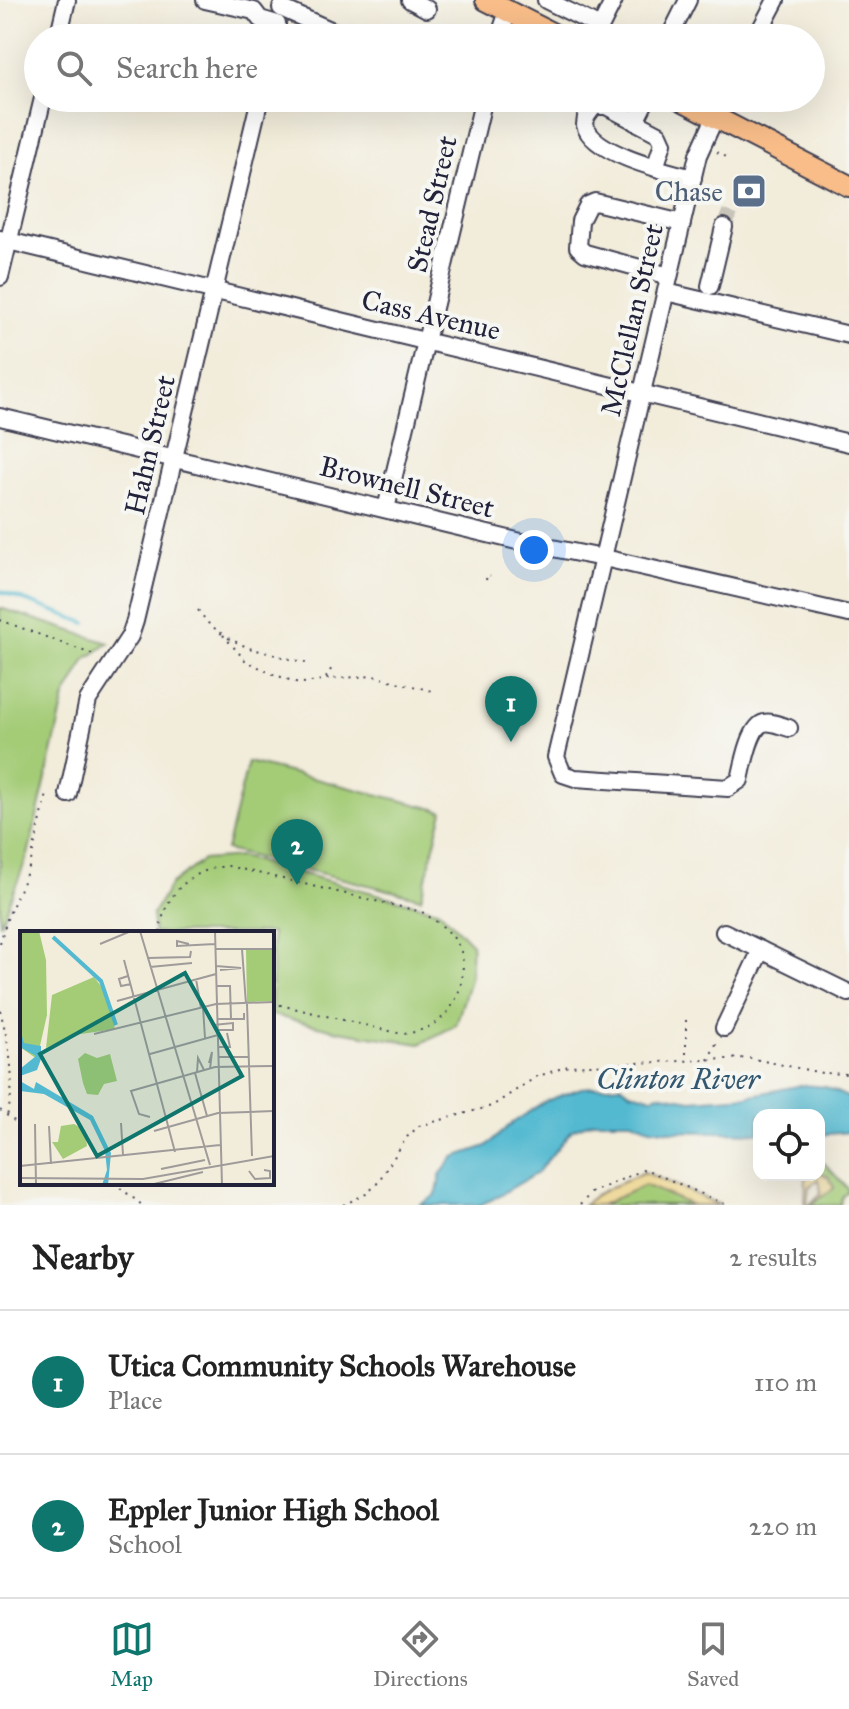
<!DOCTYPE html>
<html lang="en">
<head>
<meta charset="utf-8">
<style>
	:root { --surface:#fff; --page:#f6f6f6; --text:#222; --muted:#767676; --line:#e0e0e0; --accent:#0f766e }
	body { margin:0; font-family:"IM FELL Great Primer",serif; background:var(--page); color:var(--text) }
	.controls { position:absolute; right:24px; bottom:24px; display:grid; overflow:hidden; border-radius:16px; box-shadow:0 8px 32px #0002 }
	.controls button { width:72px; height:72px; display:grid; place-items:center; padding:0; border:0; border-bottom:2px solid var(--line); background:var(--surface); color:var(--text); font:40px sans-serif }
	.you { position:absolute; left:534px; top:550px; width:28px; height:28px; margin:-20px; border:6px solid #fff; border-radius:50%; background:#1a73e8; box-shadow:0 0 0 12px #1a73e833 }
	.badge { display:grid; place-items:center; width:52px; height:52px; border-radius:50%; background:var(--accent); color:#fff; font-size:26px; font-weight:700 }
	.pin { position:absolute; translate:-50% -66px; filter:drop-shadow(0 2px 4px #0008) }
	.pin::after { content:''; position:absolute; top:42px; width:28px; height:24px; background:inherit; clip-path:polygon(0 0,100% 0,50% 100%) }
	.list { margin:0; padding:0; list-style:none }
	h2 { display:flex; justify-content:space-between; align-items:center; height:104px; margin:0; padding:0 32px; font-size:34px }
	h2 small { font-size:26px; font-weight:400; color:var(--muted) }
	.list li { display:grid; grid-template-columns:52px 1fr auto; gap:24px; align-items:center; box-sizing:border-box; height:144px; padding:0 32px; border-top:2px solid var(--line) }
	.list b { display:block; font-size:30px; white-space:nowrap }
	.list p { margin:0; font-size:26px; white-space:nowrap; color:var(--muted) }
	.list em { font-size:26px; font-style:normal; color:var(--muted) }
	.icon { flex:none; width:44px; height:44px; fill:none; stroke:currentColor; stroke-width:2; stroke-linecap:round; stroke-linejoin:round }
	.map { position:relative; flex:none; width:849px; height:1205px; overflow:hidden }
	.search { position:absolute; background:var(--surface); box-shadow:0 8px 32px #0002; left:24px; right:24px; top:24px; height:88px; display:flex; align-items:center; gap:20px; box-sizing:border-box; padding:0 28px; border-radius:44px; color:var(--muted); font-size:30px }
	.sheet { height:392px; background:var(--surface) }
	nav { display:flex; justify-content:space-around; align-items:center; box-sizing:border-box; height:112px; border-top:2px solid var(--line); background:var(--surface); font-size:22px; color:var(--muted) }
	nav a { display:grid; justify-items:center; gap:4px }
	nav .on { color:var(--accent) }
	.map>svg:first-child { display:block }
</style>
</head>
<body>
<div class="map">
<svg width="849" height="1205" viewBox="0 0 849 1205">
	<rect width="100%" height="100%" fill="#f6f6f2"/>
	<filter id="ink" filterUnits="userSpaceOnUse"><feTurbulence type="fractalNoise" baseFrequency=".0125" numOctaves="2"/><feDisplacementMap in="SourceGraphic" scale="16" xChannelSelector="R" yChannelSelector="G"/><feConvolveMatrix kernelMatrix="1 2 1 2 8 2 1 2 1" color-interpolation-filters="sRGB"/></filter>
	<filter id="wash" filterUnits="userSpaceOnUse"><feTurbulence type="fractalNoise" baseFrequency=".006" numOctaves="4" result="noise"/><feDisplacementMap in="SourceGraphic" scale="32" xChannelSelector="R" yChannelSelector="G"/><feGaussianBlur stdDeviation="1.8" result="paint"/><feColorMatrix in="noise" values="0 0 0 0 0 0 0 0 0 0 0 0 0 0 0 0 0 1.4 0 .05"/><feComposite in="paint" operator="in"/></filter>
	<g filter="url(#wash)">
		<rect width="100%" height="100%" fill="#f2ecda"/>
		<g fill="#a4cc77" stroke="#637759" stroke-width="2">
			<path d="M0,608L109,643L86,659L65,697L28,855L0,925Z"/>
			<path d="M248,762L443,811L421,898L226,850Z"/>
			<path d="M240,857L440,911L472,944L470,979L456,1025L420,1044L339,1031L272,1015V933H154L152,915L170,885L203,860Z"/>
			<path d="M824,1163L849,1190L842,1197L840,1205H811L834,1188L829,1177L819,1172V1164Z"/>
			<path d="M645,1185L692,1205H601Z"/>
		</g>
		<g fill="#eeda9e" stroke="#887e6c" stroke-width="2">
			<path d="M644,1172L720,1205H692L645,1185L601,1205H584L595,1195Z"/>
			<path d="M819,1172L829,1177L834,1188L809,1205L821,1193L819,1179L809,1187L807,1205H805L806,1175H819Z"/>
		</g>
		<path fill="#52b9d0" stroke="#3a6e86" stroke-width="2" d="M621,1085L630,1092L653,1097L658,1094L691,1100L748,1096L802,1085L826,1087L849,1098V1132L819,1135V1115H759V1133L671,1131L650,1128L632,1121H595L572,1130L537,1173L491,1200L479,1205H419C439,1195 437,1196 440,1175L454,1157L487,1146L511,1124L546,1101L581,1088Z"/>
		<g fill="none" stroke-linecap="round" stroke-linejoin="round">
			<path stroke="#52b9d0" stroke-width="4" d="M0,591L86,623"/>
		</g>
	</g>
	<g filter="url(#ink)">
		<g fill="none" stroke-linecap="round" stroke-linejoin="round">
			<path stroke="#c8c4ba" stroke-width="16" stroke-dasharray="16 8" stroke-linecap="butt" d="M724,227L731,210"/>
			<defs>
				<g id="minor">
					<path d="M205,0L254,11L260,19L277,24"/>
					<path d="M410,0L427,9"/>
					<path d="M546,0L600,27"/>
					<path d="M281,8L348,38"/>
					<path d="M58,38L67,0"/>
					<path d="M499,38L508,11"/>
					<path d="M595,38L614,0"/>
					<path d="M669,38L688,0"/>
					<path d="M756,38L776,0"/>
					<path d="M724,98L698,155L556,757L563,774L575,778L728,788L740,780C743,767 750,726 764,723C771,721 782,726 789,728"/>
					<path d="M635,122L647,98"/>
					<path d="M655,168L663,143L659,134L606,106H594L586,117L585,125C592,154 666,171 693,178"/>
					<path d="M0,239L849,443"/>
					<path d="M669,276L585,253L578,247L580,221L588,205L595,202L682,223"/>
					<path d="M0,277L43,98"/>
					<path d="M710,286L724,227"/>
					<path d="M666,292L849,335"/>
					<path d="M0,417L517,541L613,560L849,614"/>
					<path d="M386,509L484,98"/>
					<path d="M68,794L88,700L130,636L135,621L260,98"/>
					<path d="M724,932L849,993"/>
					<path d="M724,1028L761,950"/>
				</g>
				<g id="major">
					<path d="M486,0L561,38"/>
					<path d="M678,98L849,186"/>
				</g>
			</defs>
			<use href="#minor" stroke="#414053" stroke-width="20"/>
			<use href="#major" stroke="#414053" stroke-width="24"/>
			<g stroke="#414053" stroke-width="2" stroke-dasharray="2 6" stroke-linecap="butt">
				<path d="M717,152L730,159"/>
				<path d="M486,580L487,575L490,576"/>
				<path d="M198,610L208,623L222,634"/>
				<path d="M0,620L97,656"/>
				<path d="M223,635L245,660L270,673L295,682L306,683L326,679L374,676L436,692"/>
				<path d="M228,638L249,648L309,664"/>
				<path d="M326,678L333,666"/>
				<path d="M160,933C163,895 190,869 228,866L422,912C437,922 451,930 459,947C464,956 463,968 462,978C457,1011 435,1031 402,1034L272,1003"/>
				<path d="M0,943L7,919L30,865L47,794"/>
				<path d="M0,1010C9,1045 17,1080 7,1116"/>
				<path d="M686,1020V1059"/>
				<path d="M708,1060L718,1040"/>
				<path d="M0,1110L22,1127"/>
				<path d="M114,1183L142,1205"/>
				<path d="M343,1205L366,1194L376,1185L407,1137L419,1126L492,1106L536,1077L568,1066L749,1058L822,1073L849,1074"/>
				<path d="M580,1205L591,1193L645,1169L727,1205"/>
			</g>
			<use href="#minor" stroke="#fff" stroke-width="16"/>
			<use href="#major" stroke="#f8bd89" stroke-width="20"/>
		</g>
	</g>
	<defs>
		<symbol id="bank-square" viewBox="-11 -11 22 22"><rect x="-9" y="-9" width="18" height="18" rx="4" fill="#5c6f8a" stroke="#f6f6f2"/><path d="M-6-4H6V4H-6ZM0-2.3a2.3 2.3 0 1 0 0 4.6a2.3 2.3 0 1 0 0-4.6Z" fill="#fff"/></symbol>
	</defs>
	<g fill-rule="evenodd">
		<use href="#bank-square" x="729" y="171" width="40" height="40"/>
	</g>
	<g text-anchor="middle" dominant-baseline="central" stroke-width="8" stroke-linejoin="round" paint-order="stroke">
		<g font-size="28" fill="#4e5e75" stroke="#f6f6f2" text-anchor="end">
			<text x="723" y="191">Chase</text>
		</g>
		<g font-size="28" fill="#22223b" stroke="#f6f6f2">
			<text transform="translate(432 204) rotate(-77)">Stead Street</text>
			<text transform="translate(431 315) rotate(13)">Cass Avenue</text>
			<text transform="translate(632 320) rotate(-77)">McClellan Street</text>
			<text transform="translate(150 445) rotate(-77)">Hahn Street</text>
			<text transform="translate(407 487) rotate(14)">Brownell Street</text>
		</g>
		<g font-size="30" font-style="italic" fill="#33576f" stroke="#f6f6f2">
			<text x="678" y="1079">Clinton River</text>
		</g>
	</g>
	<g transform="translate(20 931)">
		<rect width="254" height="254" fill="#f2ecda"/>
		<path d="M0,0H19L26,29L27,84L17,128L0,116ZM226,19H254V70L227,71ZM74,46L87,63L95,98L54,104L26,117L32,64ZM65,122L77,127L90,123L97,150L84,153L78,164L67,163L63,152L58,128ZM54,193L65,199L67,215L43,228L32,211H38L41,195Z" fill="#a4cc77"/>
		<path d="M0,98L4,112L21,115V128L17,139L0,145V138L16,125L0,116ZM0,150L14,158L16,151L73,185L91,222L88,254H82L87,239L85,220L70,189L24,163L0,160Z" fill="#52b9d0"/>
		<path fill="none" stroke="#52b9d0" stroke-width="4" d="M33,6L81,50L96,94"/>
		<path fill="none" stroke="#9f9b9a" stroke-width="2" d="M120,0L190,234M195,0L202,254M80,13L111,0M169,13L157,10V15L195,13M196,18H254M222,18L226,73M127,27L170,26L171,20M104,29L155,221M196,35L221,37L200,39M130,36L172,32M108,45L99,48L101,55L111,53M176,48L181,77M197,55H210L211,88M97,70L196,43M227,73L232,225M183,76L185,107M198,88H224V82M193,94L213,92V99H198M74,103L196,73L254,71M199,116H210L207,102M130,123L198,104M199,126H229M189,132L192,121L190,138M177,141L178,127L184,139M175,142L187,185M130,186L119,183L111,160L195,136L254,135M101,192L103,224M15,193L16,254M29,195L31,233M134,200L198,182L254,180M0,235L200,214M141,238L185,229M229,240L235,248L250,247V240L244,239M0,247L123,248L254,225M130,254L183,241"/>
		<path fill="#0f766e" fill-opacity="0.15" stroke="#0f766e" stroke-width="4" d="M165,42L222,145L77,225L20,123Z"/>
		<rect width="254" height="254" fill="none" stroke="#22223b" stroke-width="4"/>
	</g>
</svg>
<div class="controls">
<button><svg class="icon" aria-label="locate" viewBox="0 0 24 24"><circle cx="12" cy="12" r="6"/><path d="M12 2v4M12 18v4M2 12h4M18 12h4"/></svg></button>
</div>
<div class="you"></div>
<div class="pin badge" style="left:511px;top:742px">1</div>
<div class="pin badge" style="left:297px;top:885px">2</div>
<div class="search"><svg class="icon" aria-label="search" viewBox="0 0 24 24"><circle cx="10" cy="10" r="6"/><path d="M15 15l6 6"/></svg>Search here</div>
</div>
<section class="sheet">
<h2>Nearby<small>2 results</small></h2>
<ul class="list">
<li><span class="badge">1</span><div><b>Utica Community Schools Warehouse</b><p>Place</p></div><em>110 m</em></li>
<li><span class="badge">2</span><div><b>Eppler Junior High School</b><p>School</p></div><em>220 m</em></li>
</ul>
</section>
<nav>
<a class="on"><svg class="icon" aria-label="map" viewBox="0 0 24 24"><path d="M3 6l6-2 6 2 6-2v14l-6 2-6-2-6 2zM9 4v14M15 6v14"/></svg>Map</a>
<a><svg class="icon" aria-label="directions" viewBox="0 0 24 24"><path d="M12 3l9 9-9 9-9-9zM9 14v-3h6M13 9l2 2-2 2"/></svg>Directions</a>
<a><svg class="icon" aria-label="saved" viewBox="0 0 24 24"><path d="M7 4h10v16l-5-4-5 4z"/></svg>Saved</a>
</nav>
</body>
</html>
